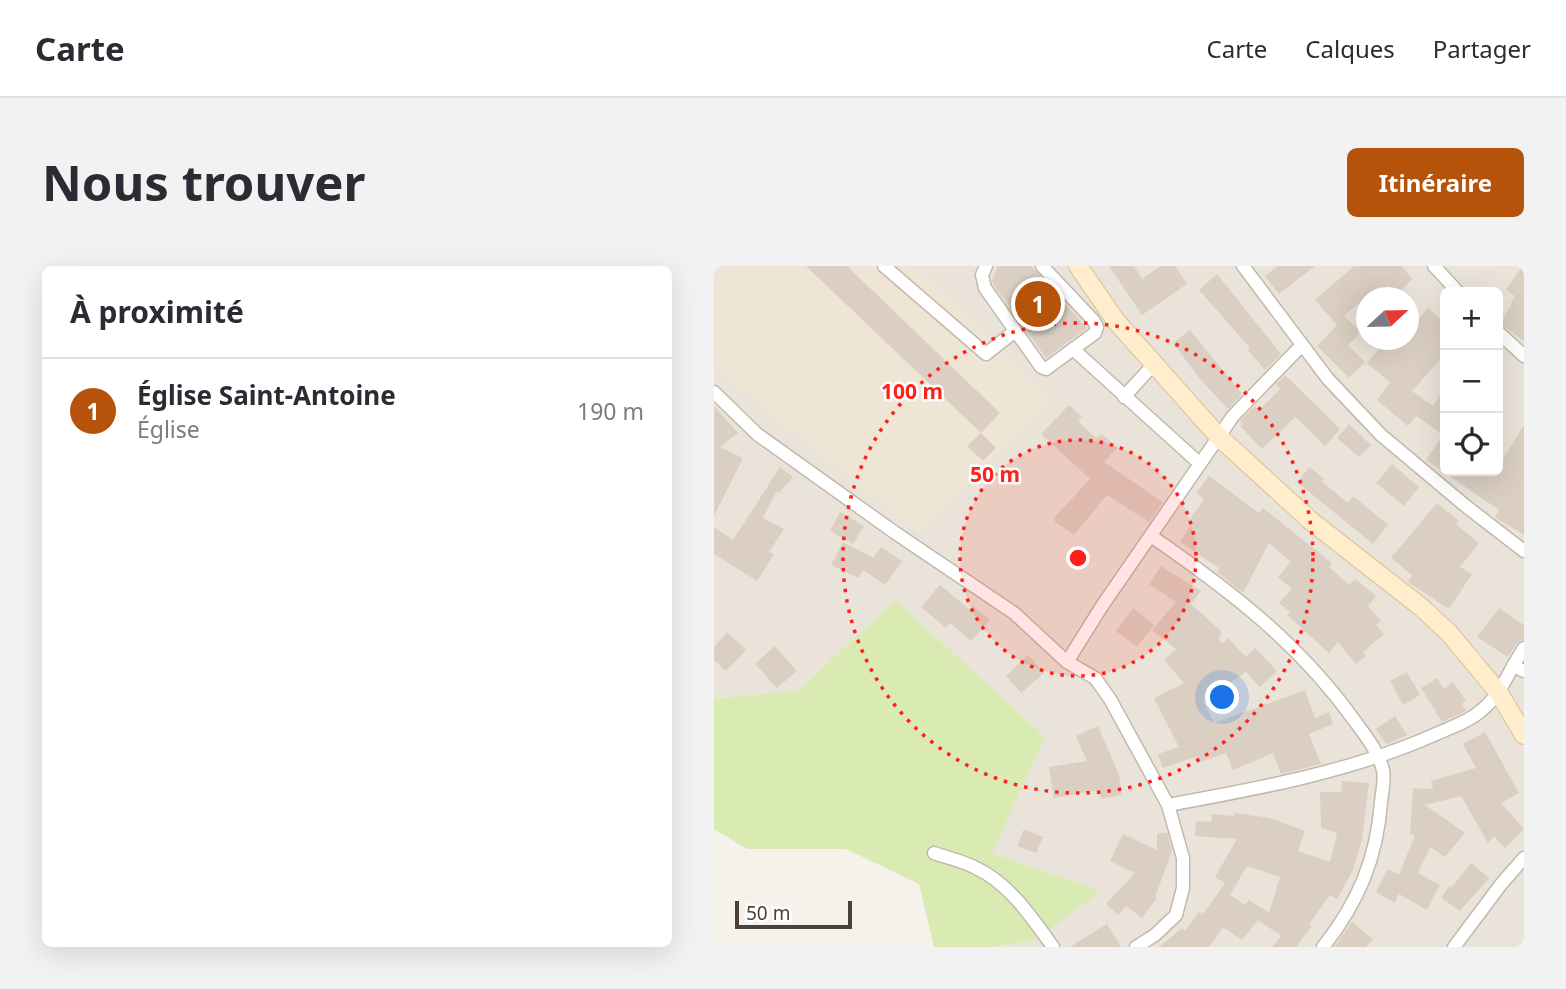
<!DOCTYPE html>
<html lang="fr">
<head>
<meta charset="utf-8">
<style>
	:root { --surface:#fff; --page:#f2f2f3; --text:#2b2b33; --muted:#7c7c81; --line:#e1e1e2; --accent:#b45309 }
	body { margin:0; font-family:"Noto Sans",sans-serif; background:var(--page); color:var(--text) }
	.controls { position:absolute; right:21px; top:21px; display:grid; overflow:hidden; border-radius:10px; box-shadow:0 7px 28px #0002 }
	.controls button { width:63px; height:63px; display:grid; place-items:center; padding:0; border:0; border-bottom:2px solid var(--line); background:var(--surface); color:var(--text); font:35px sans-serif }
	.compass { position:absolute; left:642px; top:21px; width:63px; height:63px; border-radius:50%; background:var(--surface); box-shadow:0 7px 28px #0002; rotate:68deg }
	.scale { position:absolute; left:21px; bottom:18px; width:117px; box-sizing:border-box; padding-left:7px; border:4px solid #4b4138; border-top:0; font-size:19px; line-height:24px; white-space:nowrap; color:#4b4138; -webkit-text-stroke:5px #fff; paint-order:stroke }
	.you { position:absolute; left:509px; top:432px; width:24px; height:24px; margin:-18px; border:5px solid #fff; border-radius:50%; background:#1a73e8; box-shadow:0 0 0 10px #1a73e833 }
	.badge { display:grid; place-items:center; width:46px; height:46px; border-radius:50%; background:var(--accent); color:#fff; font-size:23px; font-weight:700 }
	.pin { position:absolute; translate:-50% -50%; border:4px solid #fff; box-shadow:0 2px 7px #0006 }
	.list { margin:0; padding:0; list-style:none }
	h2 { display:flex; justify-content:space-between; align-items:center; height:91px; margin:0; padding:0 28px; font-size:30px }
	h2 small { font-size:23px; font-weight:400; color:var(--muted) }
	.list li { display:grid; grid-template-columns:46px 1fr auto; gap:21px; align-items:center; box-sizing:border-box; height:105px; padding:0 28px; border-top:2px solid var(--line) }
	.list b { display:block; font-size:26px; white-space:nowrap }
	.list p { margin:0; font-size:23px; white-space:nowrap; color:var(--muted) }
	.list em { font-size:23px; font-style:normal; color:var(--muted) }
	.icon { flex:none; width:38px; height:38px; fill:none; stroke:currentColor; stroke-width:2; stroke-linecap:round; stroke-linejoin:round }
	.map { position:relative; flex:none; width:810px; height:681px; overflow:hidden; border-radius:10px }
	header { display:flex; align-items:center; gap:42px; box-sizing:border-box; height:98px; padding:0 35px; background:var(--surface); border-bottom:2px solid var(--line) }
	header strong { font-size:33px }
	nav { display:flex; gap:38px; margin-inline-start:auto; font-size:24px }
	.intro { display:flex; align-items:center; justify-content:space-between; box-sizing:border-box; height:168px; padding:0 42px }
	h1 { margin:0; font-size:49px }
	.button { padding:18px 32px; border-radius:10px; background:var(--accent); color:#fff; font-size:24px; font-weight:700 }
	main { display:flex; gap:42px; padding:0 42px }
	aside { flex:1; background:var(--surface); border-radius:10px; box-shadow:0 7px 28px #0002 }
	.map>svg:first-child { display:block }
</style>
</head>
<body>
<header>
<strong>Carte</strong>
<nav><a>Carte</a><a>Calques</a><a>Partager</a></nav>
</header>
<div class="intro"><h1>Nous trouver</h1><a class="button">Itinéraire</a></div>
<main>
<aside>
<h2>À proximité<small></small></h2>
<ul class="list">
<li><span class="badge">1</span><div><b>Église Saint-Antoine</b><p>Église</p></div><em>190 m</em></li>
</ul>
</aside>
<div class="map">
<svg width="810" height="681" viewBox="0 0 810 681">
	<rect width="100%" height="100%" fill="#f6f1eb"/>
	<path fill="#eae3d9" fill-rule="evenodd" d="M0,0H810V681H279L321,674L278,587L181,334L85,424L0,433ZM731,26H784V205H731ZM652,32H694V74H652Z"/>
	<path fill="#efe5d5" d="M5,0H200L335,134L206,267L19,117L0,97V3Z"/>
	<path fill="#d9ebb3" d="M181,334L331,471L278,587L386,625L321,674L279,681H220L205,618L132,583H33L0,563V433L85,424Z"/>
	<g fill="#dbcfc3" fill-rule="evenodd">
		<path d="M92,0H133L286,147L267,167Z"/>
		<path d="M284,0H317L373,62L332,92L279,18L278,14Z"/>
		<path d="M395,0H420L428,13L447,0H461L473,18L428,49Z"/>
		<path d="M564,0H601L565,28L551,10Z"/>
		<path d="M640,0H688L698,13L680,32H673L664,21L630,50L647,66L634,79L651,96L635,112L603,80L623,59L601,34Z"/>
		<path d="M808,0H810V75L787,58L801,30L792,24Z"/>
		<path d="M503,8L567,88L551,104L534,84L536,82L485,24Z"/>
		<path d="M714,42L731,57V88L698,125L719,140L731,121V205H773L779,209L784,205V201L810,159V269L781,251L785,244L712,194L729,169L702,150L694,160L663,134L676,116L653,97L672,74H695V65Z"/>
		<path d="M476,64L528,128L514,143L486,113L459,77Z"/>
		<path d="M571,109L626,163L611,180L581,151L548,183L526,160L529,158L526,155L541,140L544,144L547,142L566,123L562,118Z"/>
		<path d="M355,139L368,151L364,155L382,172L388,168L403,182L390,196L449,236L435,256L393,229L360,269L341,256V251L376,213L327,168Z"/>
		<path d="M0,140L24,167L6,181L29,192L0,250Z"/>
		<path d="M635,158L657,179L645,191L623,172Z"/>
		<path d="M267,167L282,182L269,195L253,180Z"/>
		<path d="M678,198L705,221L690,240L662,217Z"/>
		<path d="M66,201L79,211L65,227L63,225L49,252L70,263L55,286L60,288L43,315L0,288V261L19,274Z"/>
		<path d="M596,201L610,213L608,216L634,237L639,230L674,259L659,278L583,216Z"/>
		<path d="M495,210L545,247L549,242L618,297L615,301L635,319L641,313L662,330L654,340L667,355L662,359L670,368L649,386L652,390L642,398L624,376L615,387L573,349L576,346L565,337L578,323L564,311L577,296L555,277L529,327L503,306L505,302L466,276L477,259L474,256L490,233L482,227Z"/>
		<path d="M723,237L745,255L742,258L765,277L746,301L758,308L735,343L694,316L698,309L677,292Z"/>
		<path d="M126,246L150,260L139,278L116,265Z"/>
		<path d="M129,276L159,292L167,281L188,295L171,319L149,304L145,312L117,299Z"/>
		<path d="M447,300L487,325L477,338L508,366L504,374L509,377L514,372L532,391L541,382L563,405L546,421L532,406L489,435L500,457L591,424L601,452L615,446L619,458L595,468L607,498L567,508L559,487L519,504L512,487L483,497L481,491L449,502L444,488L465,481L440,432L470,417L450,394L462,383L438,364L462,336L435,318Z"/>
		<path d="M226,319L256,344L259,340L276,354L257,375L236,357L232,362L207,341Z"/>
		<path d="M419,342L440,359L423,381L402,365Z"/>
		<path d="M785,342L810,359V373L803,377L794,391L763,371Z"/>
		<path d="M13,366L32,384L12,405L0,394V381Z"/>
		<path d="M61,380L83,405L63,422L41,398Z"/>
		<path d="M314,389L330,407L307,427L292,410Z"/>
		<path d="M693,406L706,429L689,439L676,415Z"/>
		<path d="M723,412L730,423L739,416L752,435L748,438L752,445L728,456L707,422Z"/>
		<path d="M681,450L693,469L672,478L662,463Z"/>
		<path d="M384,460L405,509L408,529L387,533L385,524L340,532L335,501L373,495L362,470Z"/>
		<path d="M771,466L805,527L787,537L810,563L791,582L780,570L774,577L747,530L711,539L751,567L731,591L716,581L704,607L726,619L713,644L685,628L681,637L662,626L674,603L685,609L701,569L696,568L699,522L719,523L717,515L762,502L749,478Z"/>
		<path d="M628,515L655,517L648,574L639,604L623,633L616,629L595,658L598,660L582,681H558L567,670L544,654L528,674L509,661L495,681H445L468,662L471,665L485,645L489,648L511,617L501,611L523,573L481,570L482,555L497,556L498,548L520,550L521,547L556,552L591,565L584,585L616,596L623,567L607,562L606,526H627ZM533,600L566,611L555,647L535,634L531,639L516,629Z"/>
		<path d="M310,563L329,571L322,587L303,580Z"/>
		<path d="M443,567H453L458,585L441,631L443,632L428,652L412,640L404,649L392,638L421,607L396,595L409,568L443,584Z"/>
		<path d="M757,597L775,612L746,645L727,632L735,620L737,622Z"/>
		<path d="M638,656L659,673L652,681H620Z"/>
		<path d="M393,658L407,681H356Z"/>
	</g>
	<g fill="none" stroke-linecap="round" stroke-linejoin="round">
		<defs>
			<g id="street">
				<path d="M170,0L272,88L301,65"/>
				<path d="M272,0L268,9L271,22L327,101L332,103L381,67L383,61L379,54L328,0"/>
				<path d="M529,0L614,113L667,169L753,241L810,285"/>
				<path d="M720,0L744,26"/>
				<path d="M784,66L810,90"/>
				<path d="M359,83L485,197"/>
				<path d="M0,126L43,168L180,266L300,347L353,396L381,412L396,433L454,539C542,523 640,505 722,468C738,461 756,455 769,443C783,431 790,417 799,400L810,405"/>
				<path d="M410,131L439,99"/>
				<path d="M437,270C514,323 584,376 640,454C651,469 664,485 669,504C671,514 668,526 667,536C663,592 644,637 609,681"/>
				<path d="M353,396L388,340L519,150L587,80"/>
				<path d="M799,400L810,382"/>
				<path d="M220,587C234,592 249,595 262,602C295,617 319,653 339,681"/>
				<path d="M422,681L441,669L462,649L469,622V592L454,539"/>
				<path d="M740,681L788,617L810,592"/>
			</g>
			<path id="secondary" d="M364,0L402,55L505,171L597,255L707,341L735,367L785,427L810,469"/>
		</defs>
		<use href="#street" stroke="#c2b8ad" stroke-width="15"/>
		<use href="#secondary" stroke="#dac29c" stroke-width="20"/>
		<use href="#street" stroke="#fff" stroke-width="12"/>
		<use href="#secondary" stroke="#ffedcc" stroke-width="18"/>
	</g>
	<circle cx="364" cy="292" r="118" fill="#ff2019" fill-opacity=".12"/>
	<g fill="none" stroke="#ff2019" stroke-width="3.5" stroke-dasharray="3.5 7">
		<circle cx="364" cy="292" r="118"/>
		<circle cx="364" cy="292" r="235"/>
	</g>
	<circle cx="364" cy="292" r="10" fill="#ff2019" stroke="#fff" stroke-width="3.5"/>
	<g font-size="21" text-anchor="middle" font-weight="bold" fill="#ff2019" stroke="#fff" stroke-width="5" stroke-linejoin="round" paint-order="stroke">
		<text x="198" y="133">100 m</text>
		<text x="281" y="216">50 m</text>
	</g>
</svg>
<div class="controls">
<button>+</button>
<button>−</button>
<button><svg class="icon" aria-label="locate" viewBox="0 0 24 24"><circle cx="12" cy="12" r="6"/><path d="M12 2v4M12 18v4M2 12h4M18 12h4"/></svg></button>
</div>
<svg class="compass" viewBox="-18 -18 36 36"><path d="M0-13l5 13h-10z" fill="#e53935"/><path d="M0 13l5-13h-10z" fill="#7c7c81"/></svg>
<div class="scale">50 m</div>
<div class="you"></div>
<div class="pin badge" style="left:324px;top:38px">1</div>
</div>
</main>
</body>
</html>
